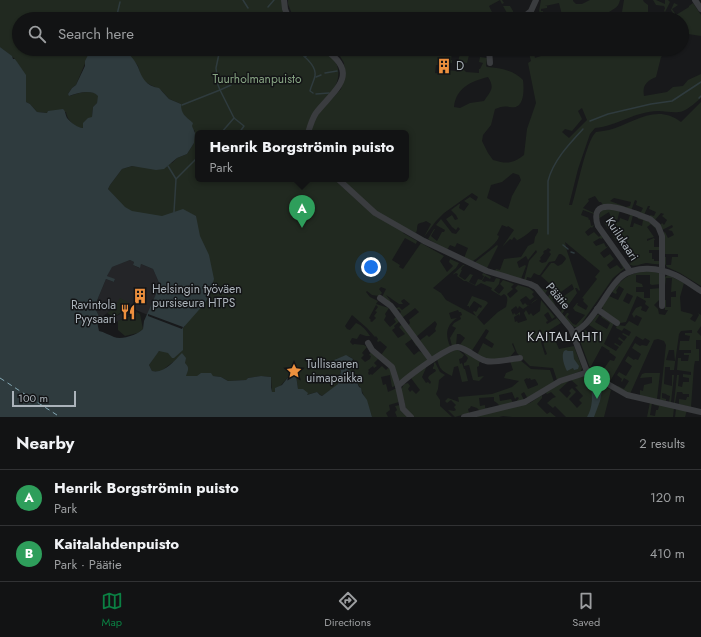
<!DOCTYPE html>
<html lang="en">
<head>
<meta charset="utf-8">
<style>
	:root { --surface:#121314; --page:#1f2022; --text:#f1f3f6; --muted:#9c9ea0; --line:#313234; --accent:#0b8043 }
	body { margin:0; font-family:Jost,sans-serif; background:var(--page); color:var(--text) }
	.scale { position:absolute; left:12px; bottom:10px; width:64px; box-sizing:border-box; padding-left:4px; border:2px solid #abb3ba; border-top:0; font-size:11px; line-height:14px; white-space:nowrap; color:#abb3ba; -webkit-text-stroke:3px #131416; paint-order:stroke }
	.you { position:absolute; left:371px; top:267px; width:14px; height:14px; margin:-10px; border:3px solid #fff; border-radius:50%; background:#1a73e8; box-shadow:0 0 0 6px #1a73e833 }
	.badge { display:grid; place-items:center; width:26px; height:26px; border-radius:50%; background:var(--accent); color:#fff; font-size:13px; font-weight:700 }
	.pin { position:absolute; translate:-50% -33px; filter:drop-shadow(0 1px 2px #0008) }
	.pin::after { content:''; position:absolute; top:21px; width:14px; height:12px; background:inherit; clip-path:polygon(0 0,100% 0,50% 100%) }
	.popup { position:absolute; left:195px; top:130px; width:214px; height:52px; box-sizing:border-box; display:grid; place-content:center; border-radius:6px; background:var(--surface); filter:drop-shadow(0 1px 3px #0005); font-size:13px; white-space:nowrap; color:var(--muted) }
	.popup b { font-size:15px; color:var(--text) }
	.popup::after { content:''; position:absolute; left:50%; top:100%; margin-left:-8px; border:8px solid transparent; border-top-color:var(--surface) }
	.list { margin:0; padding:0; list-style:none }
	h2 { display:flex; justify-content:space-between; align-items:center; height:52px; margin:0; padding:0 16px; font-size:17px }
	h2 small { font-size:13px; font-weight:400; color:var(--muted) }
	.list li { display:grid; grid-template-columns:26px 1fr auto; gap:12px; align-items:center; box-sizing:border-box; height:56px; padding:0 16px; border-top:1px solid var(--line) }
	.list b { display:block; font-size:15px; white-space:nowrap }
	.list p { margin:0; font-size:13px; white-space:nowrap; color:var(--muted) }
	.list em { font-size:13px; font-style:normal; color:var(--muted) }
	.icon { flex:none; width:22px; height:22px; fill:none; stroke:currentColor; stroke-width:2; stroke-linecap:round; stroke-linejoin:round }
	.map { position:relative; flex:none; width:701px; height:417px; overflow:hidden }
	.search { position:absolute; background:var(--surface); box-shadow:0 1px 3px #0004; left:12px; right:12px; top:12px; height:44px; display:flex; align-items:center; gap:10px; box-sizing:border-box; padding:0 14px; border-radius:22px; color:var(--muted); font-size:15px }
	.sheet { height:164px; background:var(--surface) }
	nav { display:flex; justify-content:space-around; align-items:center; box-sizing:border-box; height:56px; border-top:1px solid var(--line); background:var(--surface); font-size:11px; color:var(--muted) }
	nav a { display:grid; justify-items:center; gap:2px }
	nav .on { color:var(--accent) }
	.map>svg:first-child { display:block }
</style>
</head>
<body>
<div class="map">
<svg width="701" height="417" viewBox="0 0 701 417">
	<rect width="100%" height="100%" fill="#18191b"/>
	<path fill="#242528" d="M130,260L134,262L133,265L139,268L141,264L153,269L160,285L148,315L131,308L137,312L114,323L111,319L122,313L124,308L113,309L100,318L96,310L98,305L96,303L106,279L114,282L115,280L107,276L111,267Z"/>
	<g fill="#212920" fill-rule="evenodd">
		<path d="M0,0H282L287,19H209L213,17L211,15L201,19L200,15L190,16V18H195V19H19V49H91L76,85L72,88L68,94L70,96C78,93 91,89 99,96L97,103L93,107L92,118L88,119L83,128C75,128 67,120 66,112L48,113L37,112L30,104L26,102L25,81L15,59L0,47Z"/>
		<path d="M288,0H502L504,3L502,4L500,0L489,6L494,16L503,12L504,13H507L503,6H510L513,11V16L516,19H294L288,4Z"/>
		<path d="M541,0H573V1L576,4H582L590,0H620C618,8 615,8 609,12C606,13 603,17 601,19H563L559,3L545,6H547V8L541,9V11H543L544,19H543L539,11Z"/>
		<path d="M624,0H643L644,2L648,5V12L654,19H616L622,12Z"/>
		<path d="M653,0H656L665,4V0H668L670,2L665,12L664,11L665,8L664,6L656,5Z"/>
		<path d="M674,3L678,5L672,9L676,15L689,7V6L693,3L701,15V36L688,34L682,36V19H679L680,18L675,16L671,10Z"/>
		<path d="M124,49H321C325,52 331,55 333,58C348,77 328,98 318,114L341,89L345,75L344,63L340,56L330,49H454L452,51L451,60H452V63H447V60L441,57L439,59L438,65H436L435,73L442,74V73L448,74L447,70L456,71L457,64L465,65L464,70L466,72L479,73V69H480L483,63L479,62L480,57L487,58L486,66L487,67C499,68 514,70 523,80C524,89 525,110 510,107C504,106 502,106 495,109L491,125L483,135L482,141L488,153L493,160C507,164 512,164 524,155L527,129L536,103L528,63L531,61L528,49H533L535,58L541,56V52H547V49H554V51L564,49H669L661,57L656,77C647,81 642,85 644,96L667,92L673,87L683,86L688,80L701,74V98C696,102 690,108 683,111C675,114 667,111 658,111C636,111 617,126 595,128L590,134L578,169L569,205H572C577,190 586,141 596,132C601,131 605,131 609,130C634,123 656,103 681,122L701,102V286L680,273L667,267L665,264V257H666V265H671L672,257H678V254H665L663,233L665,232L668,238L674,235L672,231L668,230L673,227L672,225L662,230L660,226L662,223L664,225L667,220L662,216L664,214L661,213L655,220L650,217V215L654,216L656,212L649,209L650,206H648L644,215L635,212V210L641,212L643,208L636,205L637,201L635,200L631,211L613,204L603,205L601,202H599L595,196L588,199L589,201L583,208L594,213V214L583,210L581,215L589,218L588,219L590,220L591,226L594,225L592,228L591,227L585,232L588,236L594,232L599,237L601,235L603,238L601,239L600,238L593,242L596,246L604,243L606,247L609,246L600,253L604,258L610,254L614,259L607,265L610,269L617,265L621,269L623,268L620,263L621,262L625,268L613,278L581,324L578,327H574L564,317L567,313H568L569,314L567,317L573,324L576,325L585,315L575,311L573,308L577,303H578L577,305L586,310L588,306L583,301L584,299L582,298L597,279L595,277L600,271L565,242L567,251L580,290L579,291L577,288H575L577,293L562,314L561,312L562,309L559,302V298L556,301L555,300L558,297L557,296L552,299L555,304L554,305L548,297L552,290L549,287L545,294L538,286L545,290L550,284L541,276L551,263H554L558,266L562,264L566,259L565,257L561,254H559L555,261L549,262L540,275H538L534,273L531,278L527,277L526,281L524,280L529,261L537,252L536,250L528,260L526,256L517,262L519,268L525,265L526,266L521,279L495,271L496,269L500,270L504,259L521,257L528,246L534,243L535,237L538,232V229H533C528,234 522,238 516,241L517,240L514,237L512,240L510,239L502,247L514,230L508,226L507,227L502,225L497,235L499,236C498,244 479,256 472,262L464,258L468,248L457,243L455,247L450,245L447,250L428,239L434,229H435L431,236L437,241L442,232H444L445,230L436,225L441,219L452,233L456,234L460,229L458,227L456,230L452,227L446,219L452,215L455,220L458,219L456,215L451,210L459,204H460L459,208L464,211L469,204L464,201L470,197L476,201L478,197L472,193L444,213L436,221L424,237L431,224L426,221L424,222C414,224 419,226 416,233L406,228L403,233L417,241L416,244L405,238L392,260L400,265L399,267L403,269L421,243L444,256L440,261L447,272L453,266L449,262L450,259L459,263L456,268L433,288L441,293L446,300L476,316L473,312L474,311L476,312L479,307L481,308L482,306L474,301L469,308V306H467L472,296L486,301L488,303L477,317L484,325L498,312L506,307C507,302 509,297 504,294L501,296L491,290L492,288L481,283L476,286L466,281H464L457,276L458,274L456,273L452,275L463,265H465L462,267L461,270H462L459,276L465,280L470,274L473,275L469,282L475,285L478,279L482,280L484,276L482,275L483,273L491,277L490,279L485,276L482,281L485,282L486,281L494,282L496,278L500,279L499,284L494,290L499,294L504,288L500,284L503,280L514,284L511,287L513,289L507,294L510,298L518,291L515,288L518,285L529,288L534,292L532,294L534,297L530,300L526,296L520,300L523,305L525,303L528,306L535,300L538,299L523,309L519,306L518,309L516,306L511,310L513,315L514,313L516,315L520,312V316L519,314L514,317L515,322L517,321L518,323L527,320L524,313L526,310L529,315L531,313L533,316L540,311L541,300L555,317L552,319L548,312L544,315L548,321L546,322L547,324L557,318L561,323L542,335L541,342L545,355L547,354C543,343 540,339 551,331L559,349L574,346L582,368L581,371L557,380L553,368L530,366L517,353L513,343L512,344L515,351L509,358L488,360L477,355L483,343L492,348L494,344L485,338L489,331L486,329L471,352L459,346L465,338L460,334H457L456,346H452L450,338L456,328L452,326L454,323L461,319L460,316L462,315L461,312H459L458,310L449,313L451,319L457,318C446,325 445,335 450,346L433,358L419,341L427,335L429,337L436,331L435,329L437,324L435,321L416,337L408,326L410,323L409,320L419,312L415,308L402,318L399,314L401,312L399,309L396,310L395,307L397,308L399,307L402,310L410,304L404,299L401,301L403,304H399L386,295L390,300L391,304L382,297L386,289L381,287L379,289L382,293L379,296L372,295L367,291L366,292L370,297L378,301L376,304L389,308L385,314L386,316L384,320L390,327L396,322L394,319L396,317L400,321L394,326L395,328L392,330L398,338L405,334L399,327L402,324L418,345L416,346L412,339L405,344L414,355L419,351L426,355L428,360L402,380H398L381,355L387,347L380,341L378,342L377,341L378,339L376,336L375,337L367,328L352,315L345,326L347,329L350,330L356,323C362,325 366,330 370,336H366L360,334L357,339L352,338L350,342L353,345L354,344L364,345L367,347L362,353L364,355L361,358L365,362L370,359L371,356L369,355L372,351L378,359L374,363L377,366L374,368L373,366L368,370L369,371L368,373L369,375L371,374L372,375L382,366L386,370L388,368H390L396,386L392,387L390,375L381,377L383,385L386,384L388,392L397,388L399,402L389,405L390,410L386,413L388,417H372C367,402 359,381 348,369L354,360C346,353 344,357 336,359V365L341,371L337,386L322,396L317,392L307,395L298,389L296,375L289,376L275,392H272L271,377L261,376L248,378L246,380L228,381L221,377L213,376H186L173,362L160,372L152,371L149,365L156,354L185,326L132,217L108,189L110,185L122,169L132,166L143,167L172,163L177,158L187,154L194,143L195,131L192,129L191,122L185,117L180,110L181,104L169,99L162,91L145,82L141,77L138,66ZM488,77C495,88 491,91 484,101L470,103L460,108L454,107C456,88 471,81 488,77ZM582,108L587,120L569,138L562,132L565,129L572,131L582,119L578,111ZM198,133H406V179H198ZM513,173L519,175L521,180L512,196L508,209L487,198L491,185L502,182ZM614,198L631,202L630,206L626,207L610,201ZM548,248L551,250L549,252L551,254L546,262L542,263L539,261L541,259L540,258L544,253L543,252L545,250H546ZM572,284L574,289L564,296L561,292ZM376,305L378,307L375,311L377,312L374,316L376,318L372,322L370,321L371,320L369,318Z"/>
		<path d="M460,54L469,55L467,63L458,62Z"/>
		<path d="M604,209L620,210L617,221L619,222L620,218L628,221L630,215L624,213V212L633,215L630,227H633L634,223L642,226L643,220L638,219V217L649,221L657,228L656,229L651,224L647,227L654,237L647,239V241L654,238L655,240H654V247H659L661,250H649V253H652V259H654V261H659V254L660,264C655,265 651,263 646,263C640,264 634,268 629,264L631,263L628,257L634,252L631,248L625,253L620,246L627,241L624,237L616,241L612,234L618,230L615,225L608,229L604,222L611,217L609,212L598,219L601,211Z"/>
		<path d="M497,245L498,246L487,268L474,263Z"/>
		<path d="M647,270L659,273L661,284L652,285L650,284V275H636V282L642,284L643,287H636V292H644V298H650V289L661,288L660,299L654,305L658,309L659,314L665,315L668,310H665V300H666V307H671V297H676V291L671,292L672,278H666L665,286V277L668,275L684,283L680,297L681,311C685,313 689,312 693,315L690,319L695,322L699,315L698,313L701,315V326L697,332L701,336V340H696V349H699V361H695L694,366L691,407L679,404V399L686,400L687,397H689V394H683L682,392H677L675,403H674L677,375H679L678,386L682,387L683,382H689V378L683,377V374L691,375V372L677,370L678,358H681V361H688L689,355H684V353H691V350H679L680,341H689L690,336L685,335V333H692V330L681,331L679,334L674,370H670V367H665L664,384L672,386V375H674L671,402H669L670,396L667,395L666,394L662,393V398L666,399V401L660,400L666,345L664,341L658,339L654,340L630,394L618,388V386L624,389L629,381L624,378L622,382L621,381L622,379L617,375L619,372L626,376L632,366L625,361L628,356L634,360L635,359L638,360L641,354L632,348L635,343L640,346L642,345L647,346L650,341L645,338L643,340L636,336L609,383L592,372L593,371L604,377L610,372L603,370L610,360L614,361L616,357L609,352L610,351L602,346L590,368L579,338L581,333L585,330L592,335V337L595,339L598,335L601,337L603,334L589,325L597,315L600,314L595,322L607,329L610,323L601,317L603,315L614,323L604,344L616,351L619,347L614,344L615,343L620,346L623,342L618,339L619,337L624,341L627,337L622,334L623,333L629,336L631,332L624,328L622,331L616,328L617,325L625,326L629,321L638,326L642,318L636,315L634,318L632,314L636,308L641,306L642,307L641,310L646,312L649,307L645,304L646,301L637,296L626,322L620,323L603,311L602,306L609,296L618,300L624,289L619,286L616,291L617,292L616,294L612,292C623,278 628,274 647,270ZM627,293L633,296L629,304L623,301ZM669,350H674L675,361L666,360Z"/>
		<path d="M120,298L130,303C123,310 122,313 114,317L107,313L113,309Z"/>
		<path d="M137,312L140,314L143,329L138,333L125,336L118,330V321C124,318 131,317 137,312Z"/>
		<path d="M457,349L464,355L462,358L459,359L460,364L462,363L464,369H465L468,381L462,382L458,366L454,367L452,376C442,371 440,370 437,359Z"/>
		<path d="M463,352L481,361L479,363V366L477,367L478,377L484,376L479,381L473,380L469,365L464,366V363L466,362L468,358Z"/>
		<path d="M520,360L531,369L550,370L554,382L528,399L524,392L521,394L524,400L516,402L519,398L517,397L515,399L512,392L499,395L500,401L511,399L513,403L500,406L497,403L494,401V397L479,398L480,406L485,405V408L496,407L480,411L477,408L471,406L470,408L468,409L469,413L455,417L448,410L454,411L456,410L454,407L456,405L451,400L447,403L445,401L448,398L459,402L458,397L492,394L512,387L519,381L504,378L506,373L513,370L510,361ZM527,378L528,379L530,378L531,380L535,379L538,384V385L528,389L524,380Z"/>
		<path d="M435,362L440,372L445,375L439,380L438,389L436,394L440,400V406L452,417H414L406,409L401,390L404,384L408,383L410,386L408,389L410,392L412,390L416,394L420,390L411,378L425,366L426,368L422,377L426,383L428,382L430,384L431,382L428,378L429,376L436,371L435,369H433V367L434,366V363Z"/>
		<path d="M645,373H660L657,399L640,396V390L643,391L644,385L652,383V377L640,378L642,374Z"/>
		<path d="M587,375L611,390L604,417H566L555,406L553,408L547,403L553,398L556,397L551,392L547,394L546,393L562,382L569,381L559,390L567,398L571,393L569,391L572,388L576,392L569,399L577,408L582,403L579,400L583,396L575,387L578,386L570,379Z"/>
		<path d="M542,395V398L537,404L547,414L550,412L556,417H512L503,416L499,417H470L530,403Z"/>
		<path d="M650,402L652,403L650,415L655,416L656,410H658L659,406L654,405L655,403L674,408L673,417H647Z"/>
		<path d="M400,405L407,417H397L395,412L397,410L395,406Z"/>
		<path d="M676,409L687,410L685,417H675Z"/>
	</g>
	<g fill="#2f3b3e" fill-rule="evenodd">
		<path d="M0,47L12,56L13,59H15L26,75V102L30,104L37,112L47,113L48,111L63,109C66,112 65,114 67,118C70,122 78,128 83,128V123L88,118L92,117L93,107L97,103L98,96C91,89 78,93 69,96L68,94L72,88L76,85L85,66V61L91,49H124C129,54 135,60 138,67C142,78 146,86 159,88L169,99L181,104C181,114 185,116 193,123L192,126L195,133L194,143L187,154L177,158L164,169L156,170L132,166L122,169L110,185L108,189L125,207L132,211L162,216L183,209L196,216L200,236L209,255L214,279L210,294L205,303L183,328V350L174,358H172L168,353L159,351L149,365L152,371C164,374 174,361 182,353L186,358L185,363C190,368 188,370 186,376H197L201,373H211L213,376L221,377L228,381L246,380L248,378L261,376L271,377V387L272,392H275V388L282,385L289,376L296,375L298,389H303L308,393L307,395L317,392L320,395L322,396L338,384L341,371L334,360L346,355L353,359L348,369L354,375L359,387L361,388L362,393L367,400L372,417H0ZM130,260L134,262L133,265L140,268L141,264L153,269L160,285L144,321L143,329C137,335 122,340 114,337C109,335 104,332 99,331L97,322L100,318L96,310L98,305L96,303L106,279L114,282L115,279L107,276L112,267Z"/>
		<path d="M566,350L568,351H573L574,359L579,366L578,369L574,370L573,368L567,371C564,366 561,355 564,351Z"/>
		<path d="M591,383L602,391L600,401L594,417H587C593,407 593,395 590,385Z"/>
	</g>
	<path fill="#18191b" d="M148,314L183,327L182,329L148,316Z"/>
	<g fill="none" stroke-linecap="round" stroke-linejoin="round">
		<g stroke="#2f3b3e" stroke-width="1.5">
			<path d="M243,0L248,8"/>
			<path d="M268,7L274,0"/>
			<path d="M245,17L265,13L271,19"/>
			<path d="M116,19L120,2"/>
			<path d="M232,19L242,17"/>
			<path d="M295,49C302,54 317,66 315,76C314,81 311,86 310,91L313,93"/>
			<path d="M305,57L310,53"/>
			<path d="M325,73L337,71"/>
			<path d="M316,77L321,75"/>
			<path d="M218,84L216,68L220,49"/>
			<path d="M231,85L220,90L234,118L244,126L239,133"/>
			<path d="M316,94L329,93"/>
			<path d="M699,98L701,96"/>
			<path d="M182,105L220,90L218,85"/>
			<path d="M590,121L608,114L651,104L672,101L701,82"/>
			<path d="M221,133L234,118"/>
			<path d="M168,166L176,179"/>
			<path d="M174,212L176,179L198,157"/>
			<path d="M548,234V181C553,161 569,144 583,129"/>
			<path d="M563,245L568,249"/>
			<path d="M571,252L574,253"/>
		</g>
		<path stroke="#84a7b3" stroke-width="1" stroke-dasharray="5 4" stroke-linecap="butt" d="M0,378L60,417"/>
		<g stroke="#3a3c3f" stroke-width="6">
			<path d="M284,0L285,9L289,19"/>
			<path d="M695,0L701,9"/>
			<path d="M521,19L531,11L536,0"/>
			<path d="M489,49L490,63"/>
			<path d="M308,133C310,126 312,119 316,113C334,90 362,74 324,49"/>
			<path d="M338,179L375,213L424,241L487,271L530,284L536,287L571,329L586,369L590,373L599,379L627,395L701,412"/>
			<path d="M630,271L598,226C586,190 637,215 650,219L658,226L662,236V306"/>
			<path d="M380,298L391,306L431,360"/>
			<path d="M597,309L617,323"/>
			<path d="M573,333C585,327 590,319 598,308C606,297 612,284 622,276C637,265 659,268 675,275C684,279 693,286 701,291"/>
			<path d="M368,343L372,350L392,367L398,386"/>
			<path d="M411,417L403,409L398,386C406,378 448,346 458,347C468,349 476,358 486,361C494,363 511,359 520,358"/>
			<path d="M464,417L525,402L560,381L588,372"/>
		</g>
	</g>
	<defs>
		<symbol id="building-bare" viewBox="-9 -9 18 18"><path d="M-4-6H4V6H1V3H-1V6H-4ZM-2.5-4.3h1.7v1.8h-1.7ZM.8-4.3h1.7v1.8H.8ZM-2.5-1h1.7V.8h-1.7ZM.8-1h1.7V.8H.8Z" fill="#ed903e" stroke="#131416" stroke-width="2.5" paint-order="stroke"/></symbol>
		<symbol id="restaurant-bare" viewBox="-9 -9 18 18"><path d="M-5-6h1v4h1v-4h1v4h1v-4h1v5L-1.5 .5V6h-2V.5L-5-1ZM5-6V6H3V1.5H1.5Q1.5-4 5-6Z" fill="#ed903e" stroke="#131416" stroke-width="2.5" paint-order="stroke"/></symbol>
		<symbol id="sight-bare" viewBox="-9 -9 18 18"><path d="M0-6L1.8-2.2L6-1.7L2.9 1.2L3.7 5.4L0 3.3L-3.7 5.4L-2.9 1.2L-6-1.7L-1.8-2.2Z" fill="#ed903e" stroke="#131416" stroke-width="2.5" paint-order="stroke"/></symbol>
	</defs>
	<g fill-rule="evenodd">
		<use href="#building-bare" x="433" y="55" width="22" height="22"/>
		<use href="#building-bare" x="129" y="285" width="22" height="22"/>
		<use href="#restaurant-bare" x="117" y="301" width="22" height="22"/>
		<use href="#sight-bare" x="283" y="360" width="22" height="22"/>
	</g>
	<g text-anchor="middle" dominant-baseline="central" stroke-width="3" stroke-linejoin="round" paint-order="stroke">
		<g font-size="12" fill="#abb3ba" stroke="#131416" text-anchor="start">
			<text x="456" y="66">D</text>
			<text x="152" y="289">Helsingin työväen<tspan x="152" dy="14">pursiseura HTPS</tspan></text>
			<text x="116" y="305" text-anchor="end">Ravintola<tspan x="116" dy="14">Pyysaari</tspan></text>
			<text x="306" y="364">Tullisaaren<tspan x="306" dy="14">uimapaikka</tspan></text>
		</g>
		<g font-size="12" fill="#87a483" stroke="#131416">
			<text x="257" y="79">Tuurholmanpuisto</text>
		</g>
		<g font-size="12" fill="#abb3ba" stroke="#131416">
			<text transform="translate(622 239) rotate(57)">Kuilukaari</text>
			<text transform="translate(558 296) rotate(50)">Päätie</text>
		</g>
		<g font-size="13" letter-spacing="1" fill="#ccd1d6" stroke="#131416">
			<text x="565" y="336">KAITALAHTI</text>
		</g>
	</g>
</svg>
<div class="scale">100 m</div>
<div class="you"></div>
<div class="pin badge" style="left:302px;top:228px;background:#2e9e5b">A</div>
<div class="popup"><b>Henrik Borgströmin puisto</b>Park</div>
<div class="pin badge" style="left:597px;top:399px;background:#2e9e5b">B</div>
<div class="search"><svg class="icon" aria-label="search" viewBox="0 0 24 24"><circle cx="10" cy="10" r="6"/><path d="M15 15l6 6"/></svg>Search here</div>
</div>
<section class="sheet">
<h2>Nearby<small>2 results</small></h2>
<ul class="list">
<li><span class="badge" style="background:#2e9e5b">A</span><div><b>Henrik Borgströmin puisto</b><p>Park</p></div><em>120 m</em></li>
<li><span class="badge" style="background:#2e9e5b">B</span><div><b>Kaitalahdenpuisto</b><p>Park · Päätie</p></div><em>410 m</em></li>
</ul>
</section>
<nav>
<a class="on"><svg class="icon" aria-label="map" viewBox="0 0 24 24"><path d="M3 6l6-2 6 2 6-2v14l-6 2-6-2-6 2zM9 4v14M15 6v14"/></svg>Map</a>
<a><svg class="icon" aria-label="directions" viewBox="0 0 24 24"><path d="M12 3l9 9-9 9-9-9zM9 14v-3h6M13 9l2 2-2 2"/></svg>Directions</a>
<a><svg class="icon" aria-label="saved" viewBox="0 0 24 24"><path d="M7 4h10v16l-5-4-5 4z"/></svg>Saved</a>
</nav>
</body>
</html>
